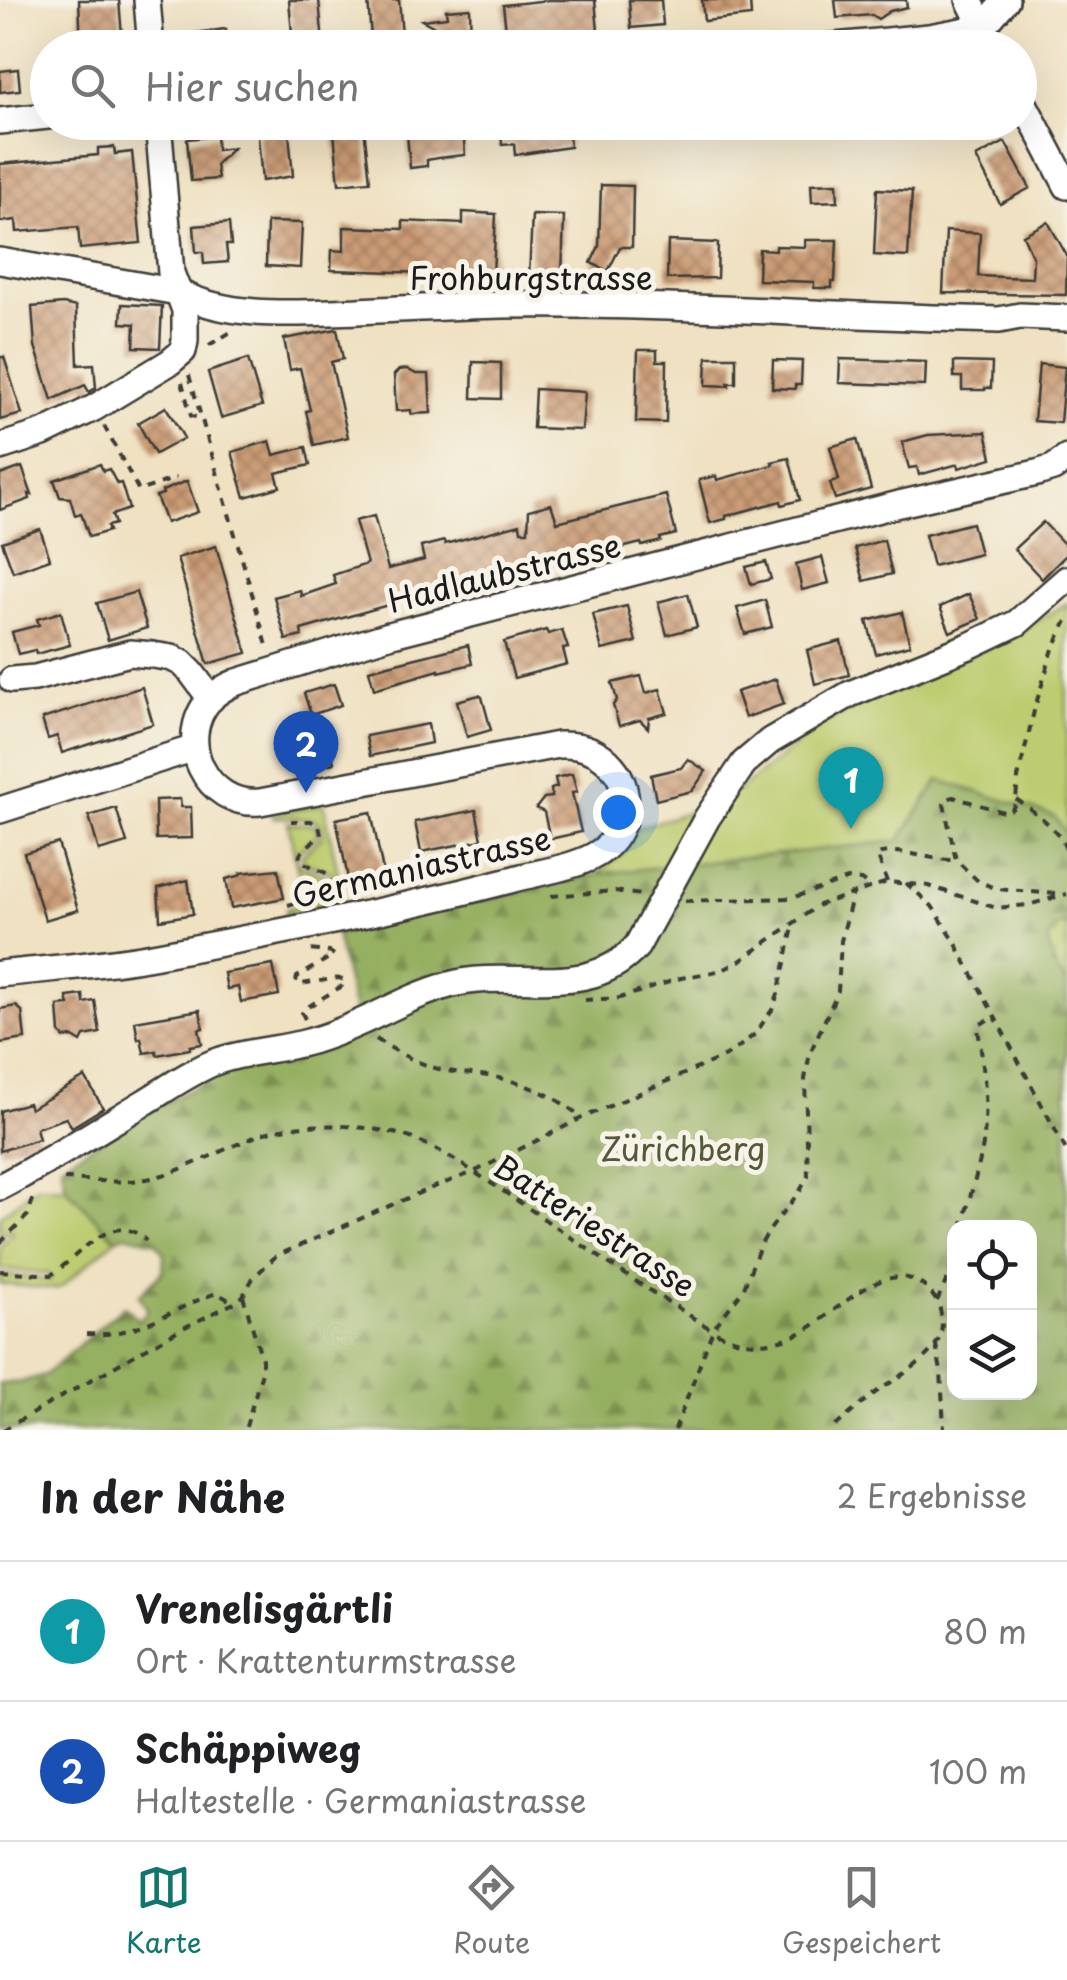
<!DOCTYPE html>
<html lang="de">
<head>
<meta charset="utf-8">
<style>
	:root { --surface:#fff; --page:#f6f6f6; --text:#202124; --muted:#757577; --line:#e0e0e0; --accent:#0f766e }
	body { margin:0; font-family:"Playpen Sans",sans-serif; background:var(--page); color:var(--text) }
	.controls { position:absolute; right:30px; bottom:30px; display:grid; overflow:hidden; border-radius:20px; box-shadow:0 10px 40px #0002 }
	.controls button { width:90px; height:90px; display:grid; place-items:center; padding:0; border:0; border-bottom:2px solid var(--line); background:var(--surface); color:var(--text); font:50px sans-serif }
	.you { position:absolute; left:618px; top:812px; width:35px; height:35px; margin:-25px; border:8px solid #fff; border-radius:50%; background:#1a73e8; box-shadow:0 0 0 15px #1a73e833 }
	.badge { display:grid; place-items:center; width:65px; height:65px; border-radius:50%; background:var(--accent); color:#fff; font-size:32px; font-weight:700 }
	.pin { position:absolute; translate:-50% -82px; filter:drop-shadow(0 2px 5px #0008) }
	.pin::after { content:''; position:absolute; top:52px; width:35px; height:30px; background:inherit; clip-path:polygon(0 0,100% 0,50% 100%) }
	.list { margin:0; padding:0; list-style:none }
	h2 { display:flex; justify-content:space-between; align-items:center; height:130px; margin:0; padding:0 40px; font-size:42px }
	h2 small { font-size:32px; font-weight:400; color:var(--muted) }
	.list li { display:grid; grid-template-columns:65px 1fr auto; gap:30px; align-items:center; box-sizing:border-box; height:140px; padding:0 40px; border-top:2px solid var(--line) }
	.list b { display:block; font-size:38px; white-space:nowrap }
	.list p { margin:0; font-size:32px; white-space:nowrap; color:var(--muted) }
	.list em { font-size:32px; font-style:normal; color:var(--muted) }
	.icon { flex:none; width:55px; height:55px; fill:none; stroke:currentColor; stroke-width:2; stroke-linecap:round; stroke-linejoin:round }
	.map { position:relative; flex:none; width:1067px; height:1430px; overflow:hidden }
	.search { position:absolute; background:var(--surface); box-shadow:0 10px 40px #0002; left:30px; right:30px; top:30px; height:110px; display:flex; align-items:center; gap:25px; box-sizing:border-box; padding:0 35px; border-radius:55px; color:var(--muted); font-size:38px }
	.sheet { height:410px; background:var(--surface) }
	nav { display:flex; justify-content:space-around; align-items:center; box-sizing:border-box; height:140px; border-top:2px solid var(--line); background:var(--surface); font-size:28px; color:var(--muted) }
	nav a { display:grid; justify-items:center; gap:5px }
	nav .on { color:var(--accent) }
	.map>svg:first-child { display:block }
</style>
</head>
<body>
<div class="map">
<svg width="1067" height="1430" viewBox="0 0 1067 1430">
	<defs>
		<pattern id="forest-firs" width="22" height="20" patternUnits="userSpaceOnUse" patternTransform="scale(2.5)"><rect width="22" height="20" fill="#96b062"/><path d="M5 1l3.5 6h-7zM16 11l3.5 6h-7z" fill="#7a8e50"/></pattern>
		<pattern id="park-dots" width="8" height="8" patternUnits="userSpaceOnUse" patternTransform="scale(2.5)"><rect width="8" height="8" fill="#bdcc6f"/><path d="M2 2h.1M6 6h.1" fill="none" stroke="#a2af60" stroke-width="1.8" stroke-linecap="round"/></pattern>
		<pattern id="building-cross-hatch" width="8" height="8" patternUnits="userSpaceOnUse" patternTransform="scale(2.5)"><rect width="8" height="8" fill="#cb9b75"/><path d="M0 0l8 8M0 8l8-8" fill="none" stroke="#a47e5f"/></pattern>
	</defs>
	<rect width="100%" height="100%" fill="#f7f3e8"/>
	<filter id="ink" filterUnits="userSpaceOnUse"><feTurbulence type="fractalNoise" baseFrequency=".01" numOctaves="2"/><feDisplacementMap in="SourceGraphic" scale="20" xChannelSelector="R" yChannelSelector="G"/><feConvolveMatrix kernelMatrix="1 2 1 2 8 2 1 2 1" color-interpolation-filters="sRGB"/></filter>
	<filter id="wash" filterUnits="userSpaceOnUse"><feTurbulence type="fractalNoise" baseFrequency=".0048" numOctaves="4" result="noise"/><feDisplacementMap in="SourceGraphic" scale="40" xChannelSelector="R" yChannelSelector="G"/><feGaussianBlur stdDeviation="2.25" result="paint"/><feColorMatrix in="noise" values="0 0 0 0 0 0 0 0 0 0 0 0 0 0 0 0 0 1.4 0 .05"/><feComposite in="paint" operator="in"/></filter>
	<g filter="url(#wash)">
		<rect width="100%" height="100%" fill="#efe1c1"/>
		<g fill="#bdcc6f" stroke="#6c7446" stroke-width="2.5">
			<path d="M1067,603V835L1053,816L899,841L597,874L623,853L637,828L726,800L829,719L909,678L1009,639Z"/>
			<path d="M324,804L344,903L286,914V910L289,908L331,895C337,887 336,880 331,872L304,862L302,855L322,837C325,809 292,820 273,817L272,814Z"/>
			<path d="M288,823L309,824L317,827L318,835L298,851L296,856L299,865L326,876L330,886L327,890L303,896Z"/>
			<path d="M37,1186L66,1188L116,1239L61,1287L55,1289L0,1284V1275L51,1280L48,1273L0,1269V1246L13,1233L9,1229L0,1238V1216Z"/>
		</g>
		<path fill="url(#forest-firs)" stroke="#59663f" stroke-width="2.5" fill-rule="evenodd" d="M939,780L1054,816L1067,835V1430H0V1384L21,1382L45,1375L124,1306L138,1320L148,1311L139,1295L163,1272L164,1254L156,1242L125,1235L116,1239L66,1188L61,1164L159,1106L229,1069L359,1034L336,934L597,874L899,841ZM954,1228H1030V1392H954Z"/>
		<path fill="url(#park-dots)" stroke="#6c7446" stroke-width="2.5" d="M1067,923V985C1056,969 1048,956 1049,936L1059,926Z"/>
		<g id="blocks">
			<g fill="url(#building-cross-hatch)">
				<path d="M79,0H119L123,48H81Z"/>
				<path d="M289,0H319L323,44L302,47V43L293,44Z"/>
				<path d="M368,0H399L402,35L371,38Z"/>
				<path d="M549,0H595L598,31L507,39L503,5Z"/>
				<path d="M629,0H661L663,25L631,28Z"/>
				<path d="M702,0H750L751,16L704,21Z"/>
				<path d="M835,0H906L907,7L890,11L878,19L872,15L837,18Z"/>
				<path d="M470,8L471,43L442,46L440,30L422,20L447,17L446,10Z"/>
				<path d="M226,29L228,48H195L194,33Z"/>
				<path d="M18,69L20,90L0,92V71Z"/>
				<path d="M333,122H361V128H364L370,181L339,184Z"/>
				<path d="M421,122L422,129L448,126L451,122L463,125L465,155L438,158L427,160V166L410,168L406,123Z"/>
				<path d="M514,122H568L570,147L515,155L514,144L502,145L501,126Z"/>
				<path d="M682,122H712L713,139L684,142Z"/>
				<path d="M288,123L293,176L262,181L258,136L262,131L268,130L274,134Z"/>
				<path d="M216,136L217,150L233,148L216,164L218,179L191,181L187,139Z"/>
				<path d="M1005,142L1030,188L1000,204L976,157Z"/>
				<path d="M114,147L115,154L132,152L141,243L80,249L78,227L17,232L16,220L0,222V164L98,155V148Z"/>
				<path d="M837,183L838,201L812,202L811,184Z"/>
				<path d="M601,185L633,186L632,247H620L608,271L591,263L599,246Z"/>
				<path d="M877,189L912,191L908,257L874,255Z"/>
				<path d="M463,212L496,214L493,275L331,270L332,250L344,251V227L403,229V221L463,224Z"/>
				<path d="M532,215L564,216L562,277L529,276Z"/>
				<path d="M267,222L302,223L300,268L266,266Z"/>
				<path d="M1048,222L1067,256L1066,295L943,293L946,231L980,233L978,276L1032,278L1033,258L1023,235Z"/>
				<path d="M229,223L231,245H226L228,262L204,264L203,252H196L194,226Z"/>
				<path d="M805,240H837L835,282H832V288H814V282L758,280L759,249L776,250V246L805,247Z"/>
				<path d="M668,241L718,243L717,278L667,279Z"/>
				<path d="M63,304L76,307L78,365L94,364L96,388L89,392L85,385L52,400L35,346L32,307Z"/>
				<path d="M122,304L162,306L160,348L134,347L135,324L121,323Z"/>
				<path d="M337,329L343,359L331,362L348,437L314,445L306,411L310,410L300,368L290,370L284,339Z"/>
				<path d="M638,350H657V361H667L666,423L636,422Z"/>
				<path d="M0,357H4L22,414L0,420Z"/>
				<path d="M707,357H736V383H728L729,386L706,385Z"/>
				<path d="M248,359L262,406L221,418L208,372Z"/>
				<path d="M840,359L926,362L925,386L839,383Z"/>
				<path d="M773,360L802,361L801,385H795V389L772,388Z"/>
				<path d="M473,362L501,363V399L472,398Z"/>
				<path d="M954,362L992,363L991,388H985V390H962V377H954Z"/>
				<path d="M1039,364L1065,367L1060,423L1034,421Z"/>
				<path d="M407,369L416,374H429L431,413L411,414V410L396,411L394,375L399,370Z"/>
				<path d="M535,389L585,392L582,430L533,428Z"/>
				<path d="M166,407L184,438L155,454L138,423Z"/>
				<path d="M986,432L992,458L959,468L958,464L919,475L917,467L909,468L902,442L928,435Z"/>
				<path d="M857,439L871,489L835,499L830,483L839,480L830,447Z"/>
				<path d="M270,441L274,455L306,447L310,465L276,473L280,487L245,497L232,452Z"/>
				<path d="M789,458L800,500L782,505L781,501L726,516V519L710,523L699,480L716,476L717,480L773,465L772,462Z"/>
				<path d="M100,464L103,471L109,469L117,484L121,483L129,509L112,515L115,524L107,526L109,531L89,537L81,513L75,515L70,498L60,497L54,480Z"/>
				<path d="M22,467L32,495L29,494L30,499L0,510V475Z"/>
				<path d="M187,481L198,512L166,523L156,496L163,494L162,491Z"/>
				<path d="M666,495L676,534L660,538L661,541L642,546L641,543L529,571L528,568L430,593L301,630L302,636L286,640L274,597L300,590L301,596L336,584L333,575L367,564L355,521L374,516L388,569L424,560L421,547L444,541L445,544L520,524L521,531H528L529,510L551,504L557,522Z"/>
				<path d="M1043,522L1067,547V554L1042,579L1014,549Z"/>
				<path d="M972,523L980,554L933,566L925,535Z"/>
				<path d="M40,529L50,559L13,572L2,542Z"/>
				<path d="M884,540L892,574L864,581L855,548Z"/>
				<path d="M216,546L247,653L208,664L177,558Z"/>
				<path d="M822,557L829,583L802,590L796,564Z"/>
				<path d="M766,562L771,579L751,584L746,567Z"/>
				<path d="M136,592L147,628L108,640L97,603Z"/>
				<path d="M688,594L697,627L667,635L658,602Z"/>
				<path d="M969,594L980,619L950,632L940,607Z"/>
				<path d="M765,600L772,627L745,634L737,608Z"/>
				<path d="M627,606L636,642L602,650L593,614Z"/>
				<path d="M61,612L70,645L36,654L35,650L18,654L12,632L39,625L37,619Z"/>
				<path d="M902,612L910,645L876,654L867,621Z"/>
				<path d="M546,630L548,634L562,630L568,648L563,649L567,664L514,678L504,642Z"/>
				<path d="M841,641L849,675L815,684L807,650Z"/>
				<path d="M468,645L472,664L439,672V670L374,689L369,670Z"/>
				<path d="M641,676L646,693L660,689L667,713L649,718L648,728L640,720L619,726L613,705L617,700L612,683Z"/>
				<path d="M776,679L784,704L745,718L736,692Z"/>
				<path d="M334,684L341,705L311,715L304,693Z"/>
				<path d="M142,687L153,724L62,753L57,736L48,739L42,719Z"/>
				<path d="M479,695L482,697L491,730L467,737L457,701Z"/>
				<path d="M428,724L431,743L370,756L366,736Z"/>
				<path d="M329,742L334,763L302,770L298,750Z"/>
				<path d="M688,759L706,771L692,791L656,800L651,775L681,768Z"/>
				<path d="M572,774L577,792L572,793L581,832L550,839L544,812L536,808L544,798L552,797L551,789L557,787L555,778Z"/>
				<path d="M180,799L181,807H191L192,838L156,839L155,800Z"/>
				<path d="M116,808L127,843L99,851L89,816Z"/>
				<path d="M476,810L482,840L421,852L415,822Z"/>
				<path d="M371,812L385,881L350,888L336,819Z"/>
				<path d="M58,843L78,910L45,920L24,853Z"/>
				<path d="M278,869L284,898L231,908L226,879L239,876L241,873Z"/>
				<path d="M188,880L193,914L160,920L158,888Z"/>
				<path d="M273,965L279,995L241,1002L238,987L227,989L224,973Z"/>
				<path d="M83,995L84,1003L95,1001L100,1033L84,1036L81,1042L73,1037L64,1038L60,1033L58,1006L69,1005L67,997Z"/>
				<path d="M16,1006L22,1011L25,1039L0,1043V1009Z"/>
				<path d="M200,1010L203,1028L199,1029L202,1044L190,1046V1049L157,1055L156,1051L144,1053L141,1038L138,1039L135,1021Z"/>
				<path d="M85,1077L103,1108L72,1127L66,1118L36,1128L39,1139L0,1151V1111L28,1103L30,1109Z"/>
			</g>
		</g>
	</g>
	<g filter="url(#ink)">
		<use href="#blocks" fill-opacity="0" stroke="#3c3a35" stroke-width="2.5"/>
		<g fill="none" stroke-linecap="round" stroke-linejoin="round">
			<defs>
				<g id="minor">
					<path d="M147,0L151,48"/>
					<path d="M969,0L993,48"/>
					<path d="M983,27L1006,0"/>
					<path d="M814,48L929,37L983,27"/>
					<path d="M1020,96L1067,186"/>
					<path d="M0,121L48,116"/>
					<path d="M0,261L178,292C231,320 300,313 358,311C406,309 455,306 503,305C667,303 834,316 999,320L1020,316L1067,318"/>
					<path d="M0,447L43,433L94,408L170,362L183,351L185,341V310L171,273L158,122"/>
					<path d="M12,680L35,678L130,653L153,655L172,658L182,663L191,672L211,699"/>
					<path d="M0,810L195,748"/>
					<path d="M0,974C53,968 106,965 158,955C277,933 396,910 514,879C539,872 579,867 600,852C628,833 635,792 612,766C598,749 579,744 558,745L260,802C206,807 174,740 210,699C218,691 227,686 237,682L389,635L899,504L1037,473L1053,468L1067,458"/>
					<path d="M0,1187C50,1161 97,1131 145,1102C168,1088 193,1070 218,1061C250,1050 284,1050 315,1040C363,1026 402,998 449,985C512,967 588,1002 637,946L707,818L744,763L770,741L850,694L969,646L1017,623L1067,579"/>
				</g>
			</defs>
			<use href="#minor" stroke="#3c3a35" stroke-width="30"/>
			<g stroke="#3c3a35" stroke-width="4" stroke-dasharray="8 8" stroke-linecap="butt">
				<path d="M209,345L231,332"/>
				<path d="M189,375L268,649"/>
				<path d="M182,382L191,416L201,418"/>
				<path d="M104,426L139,491L176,478"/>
				<path d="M1016,799C1034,812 1062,830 1067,853"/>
				<path d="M887,882L877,854C905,847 928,861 956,860"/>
				<path d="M906,883L932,906L954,940L1067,1152"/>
				<path d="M1056,894L997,889L978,881L956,860L944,804L947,799L953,797L1007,813L1013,808L1016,799L1018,778L1035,707L1053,649L1067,621"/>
				<path d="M551,896L615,891L641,895"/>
				<path d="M685,901L792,898L848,879L861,880L870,887"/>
				<path d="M288,905L326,893L333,885L328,874C295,858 288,862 321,835L319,826L311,821H291"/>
				<path d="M585,1000L620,998L681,978L723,970L740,961L819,905L887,882L929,886L996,908L1028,905L1067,894"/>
				<path d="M305,1019L302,1013L306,1008L342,986L345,981L339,978L301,984L296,982L297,977L334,955L330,952L309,950"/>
				<path d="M376,1039C392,1049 409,1059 426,1065C446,1073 467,1073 489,1076C523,1082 556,1095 582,1118"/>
				<path d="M64,1179C91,1180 120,1184 147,1179C186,1171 222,1149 259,1135C297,1121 355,1124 394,1133C431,1142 463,1165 494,1185C553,1224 610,1266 670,1303C691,1315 713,1334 736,1340C757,1346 783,1342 802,1332C836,1315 888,1251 927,1289C934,1296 940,1304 941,1315C943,1324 942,1336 936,1344C922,1366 892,1380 871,1396C858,1407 844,1419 831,1430"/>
				<path d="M962,1228C968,1202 977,1176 982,1150C989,1111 984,1068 978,1029L981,1024L994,1016"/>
				<path d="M0,1243L28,1215L34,1196"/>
				<path d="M0,1271L51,1275C77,1259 113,1206 146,1241"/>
				<path d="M243,1296L262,1359V1372L245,1430"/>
				<path d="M937,1301L949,1275L954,1257"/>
				<path d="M86,1334C138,1338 171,1308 217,1293L234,1303"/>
				<path d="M936,1345L941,1371L944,1430"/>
				<path d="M3,1430L177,1331L234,1303L243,1296L253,1278L276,1256L426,1190L474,1172L582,1118L730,1054L755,1034L772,1010L778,994L794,923"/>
				<path d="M675,1430L713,1329L743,1290L759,1248L768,1232L800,1191L808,1176L805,1079L810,1053L838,991L841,941L853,893"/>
			</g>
			<use href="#minor" stroke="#fff" stroke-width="25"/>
		</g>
	</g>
	<g text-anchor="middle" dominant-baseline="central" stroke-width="10" stroke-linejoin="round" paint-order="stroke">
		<g font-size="32" fill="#1c1c1c" stroke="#f7f3e8">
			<text x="531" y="277">Frohburgstrasse</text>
			<text transform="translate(504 572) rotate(-14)">Hadlaubstrasse</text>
			<text transform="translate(421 866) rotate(-13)">Germaniastrasse</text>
			<text transform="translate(595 1225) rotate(33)">Batteriestrasse</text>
		</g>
		<g font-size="32" fill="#545a39" stroke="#f7f3e8">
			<text x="683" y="1148">Zürichberg</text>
		</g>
	</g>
</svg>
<div class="controls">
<button><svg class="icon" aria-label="locate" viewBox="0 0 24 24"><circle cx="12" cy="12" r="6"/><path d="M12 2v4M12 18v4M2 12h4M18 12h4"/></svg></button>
<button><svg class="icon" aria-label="layers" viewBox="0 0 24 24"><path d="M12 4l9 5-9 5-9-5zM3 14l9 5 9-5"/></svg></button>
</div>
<div class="you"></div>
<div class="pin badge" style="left:851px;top:829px;background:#0f9aa8">1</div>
<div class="pin badge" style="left:306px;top:793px;background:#1a4fb4">2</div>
<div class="search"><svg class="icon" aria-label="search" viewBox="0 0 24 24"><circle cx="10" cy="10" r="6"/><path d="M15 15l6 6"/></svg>Hier suchen</div>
</div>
<section class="sheet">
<h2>In der Nähe<small>2 Ergebnisse</small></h2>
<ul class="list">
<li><span class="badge" style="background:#0f9aa8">1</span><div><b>Vrenelisgärtli</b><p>Ort · Krattenturmstrasse</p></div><em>80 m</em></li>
<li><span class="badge" style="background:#1a4fb4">2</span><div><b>Schäppiweg</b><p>Haltestelle · Germaniastrasse</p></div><em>100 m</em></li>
</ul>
</section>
<nav>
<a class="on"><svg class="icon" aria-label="map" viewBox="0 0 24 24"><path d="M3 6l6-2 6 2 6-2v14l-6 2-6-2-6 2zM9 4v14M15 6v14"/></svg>Karte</a>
<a><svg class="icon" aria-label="directions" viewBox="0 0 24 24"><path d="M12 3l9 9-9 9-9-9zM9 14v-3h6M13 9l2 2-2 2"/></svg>Route</a>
<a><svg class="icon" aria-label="saved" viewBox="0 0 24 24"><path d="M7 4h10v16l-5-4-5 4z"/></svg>Gespeichert</a>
</nav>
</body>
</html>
